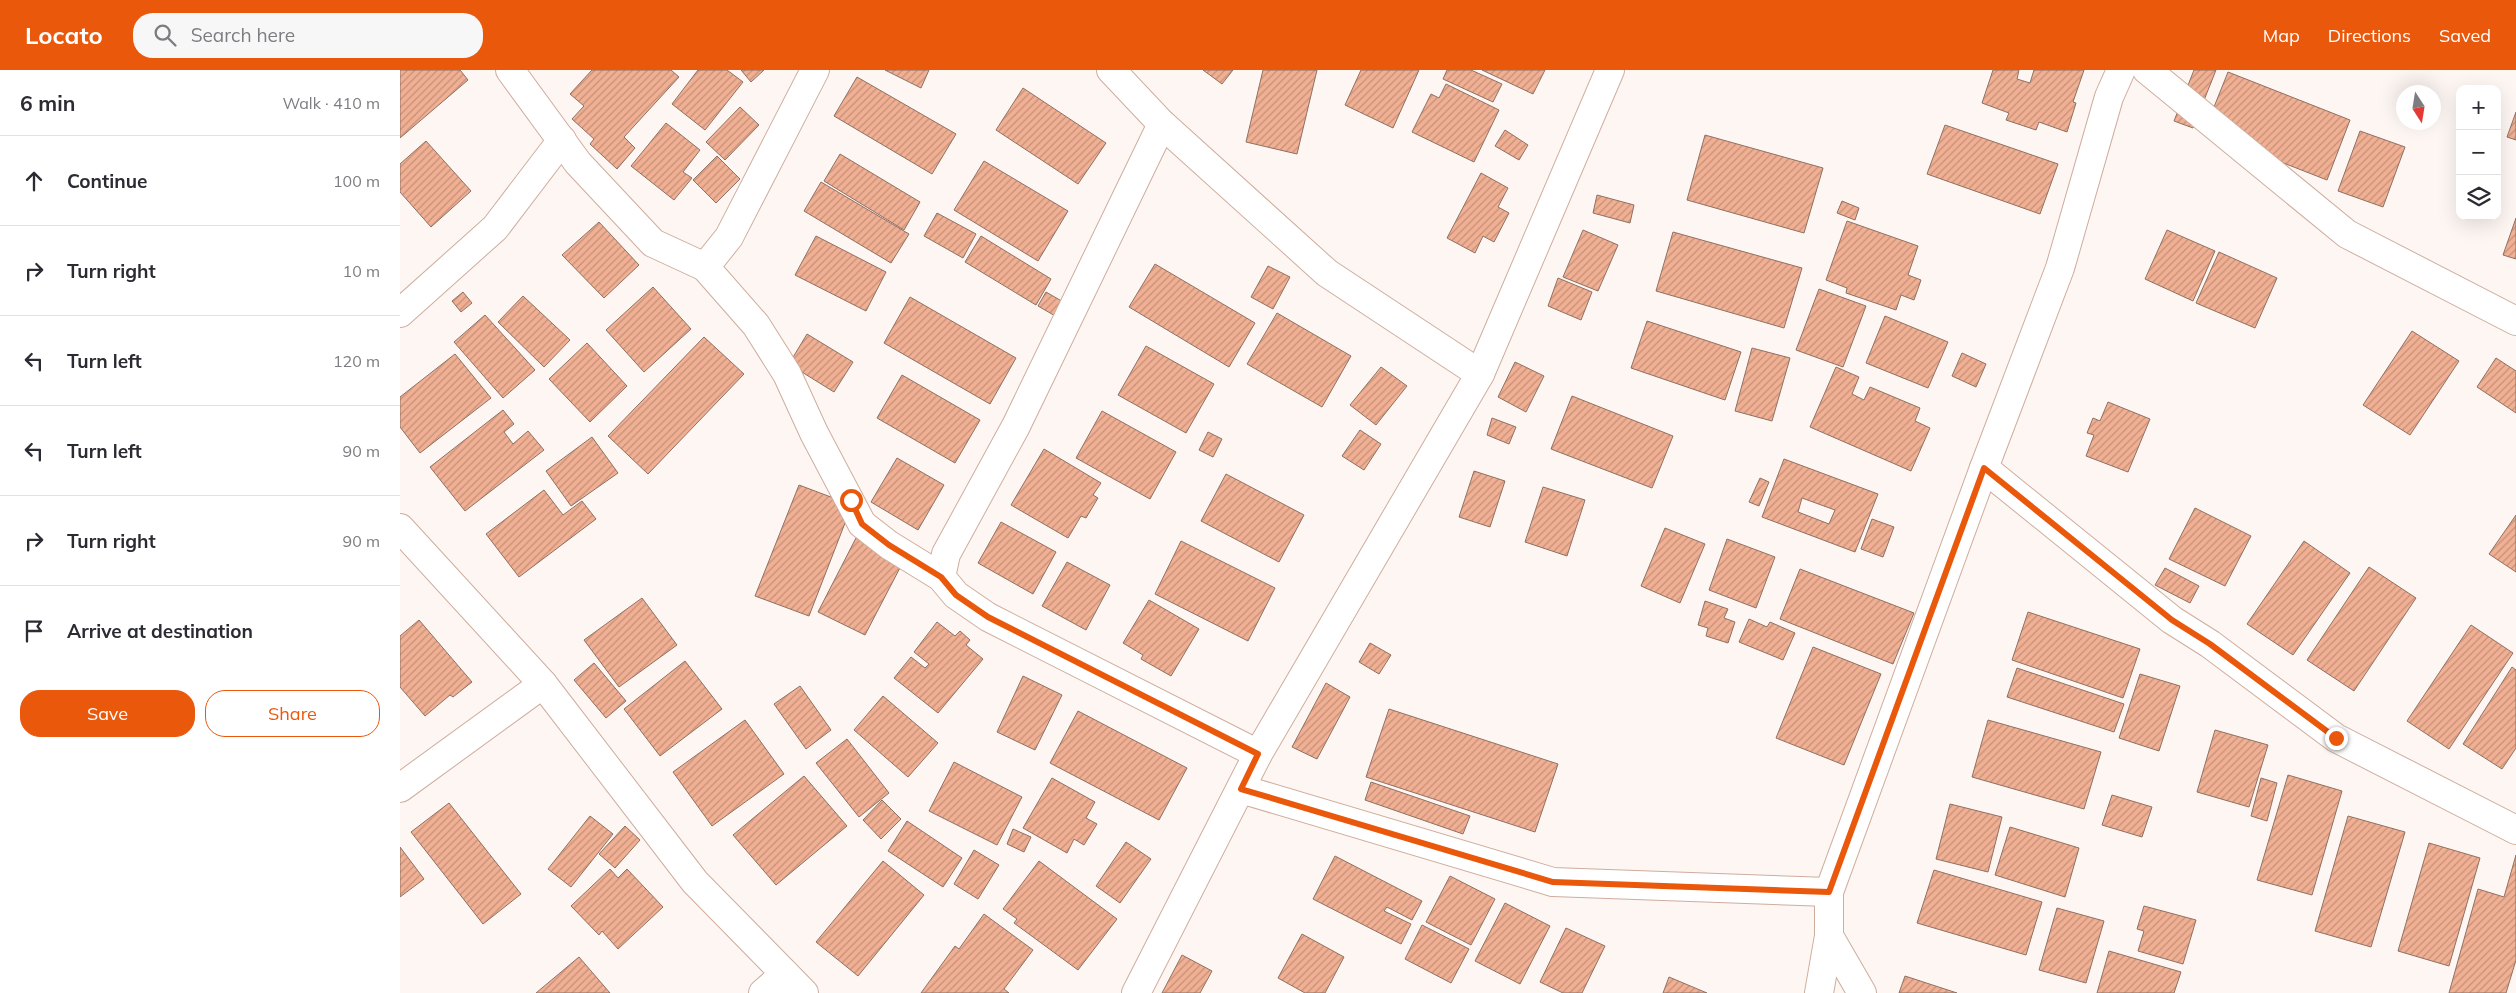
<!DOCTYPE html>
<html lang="en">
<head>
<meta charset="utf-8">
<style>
	:root { --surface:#fff; --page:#f7f7f7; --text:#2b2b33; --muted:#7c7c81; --line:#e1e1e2; --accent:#ea580c }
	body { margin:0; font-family:Mulish,sans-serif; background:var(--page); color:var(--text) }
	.controls { position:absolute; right:15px; top:15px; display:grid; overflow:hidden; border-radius:10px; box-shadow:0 5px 20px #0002 }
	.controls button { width:45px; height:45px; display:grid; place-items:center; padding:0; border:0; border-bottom:1px solid var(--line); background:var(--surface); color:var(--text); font:25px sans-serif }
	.compass { position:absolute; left:1996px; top:15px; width:45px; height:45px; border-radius:50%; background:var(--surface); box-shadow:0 5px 20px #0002; rotate:168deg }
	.stop { position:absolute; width:15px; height:15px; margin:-11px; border:4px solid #ea580c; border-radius:50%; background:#fff }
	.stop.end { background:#ea580c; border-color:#fff; box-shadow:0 1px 5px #0008 }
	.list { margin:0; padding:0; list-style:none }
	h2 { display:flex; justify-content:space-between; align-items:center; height:65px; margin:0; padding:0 20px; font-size:21px }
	h2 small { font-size:16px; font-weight:400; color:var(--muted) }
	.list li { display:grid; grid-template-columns:32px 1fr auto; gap:15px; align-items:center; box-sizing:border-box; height:90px; padding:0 20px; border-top:1px solid var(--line) }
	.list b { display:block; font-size:19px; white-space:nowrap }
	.list em { font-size:16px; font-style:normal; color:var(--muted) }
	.actions { display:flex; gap:10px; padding:15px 20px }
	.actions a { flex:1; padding:11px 0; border:1px solid var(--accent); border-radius:20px; text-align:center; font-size:18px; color:var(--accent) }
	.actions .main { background:var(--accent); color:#fff }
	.icon { flex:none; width:28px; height:28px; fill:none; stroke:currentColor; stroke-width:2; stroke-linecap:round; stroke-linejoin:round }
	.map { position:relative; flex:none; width:2116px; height:923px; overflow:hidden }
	header { display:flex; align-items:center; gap:30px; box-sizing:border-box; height:70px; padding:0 25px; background:var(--accent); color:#fff }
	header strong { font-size:24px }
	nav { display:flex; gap:28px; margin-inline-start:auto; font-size:18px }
	.search { width:350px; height:45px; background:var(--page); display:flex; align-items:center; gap:12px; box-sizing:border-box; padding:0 18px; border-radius:20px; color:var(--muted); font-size:19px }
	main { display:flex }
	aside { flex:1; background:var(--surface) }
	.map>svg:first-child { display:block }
</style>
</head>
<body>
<header>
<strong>Locato</strong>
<div class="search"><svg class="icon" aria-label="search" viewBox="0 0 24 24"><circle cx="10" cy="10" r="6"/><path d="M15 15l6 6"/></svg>Search here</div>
<nav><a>Map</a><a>Directions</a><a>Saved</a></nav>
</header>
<main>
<aside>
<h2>6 min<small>Walk · 410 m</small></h2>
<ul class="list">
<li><svg class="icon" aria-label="ahead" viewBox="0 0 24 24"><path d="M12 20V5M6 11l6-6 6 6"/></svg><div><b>Continue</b></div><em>100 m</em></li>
<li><svg class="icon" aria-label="right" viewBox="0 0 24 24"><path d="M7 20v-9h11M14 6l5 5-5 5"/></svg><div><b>Turn right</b></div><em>10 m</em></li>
<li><svg class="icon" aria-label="left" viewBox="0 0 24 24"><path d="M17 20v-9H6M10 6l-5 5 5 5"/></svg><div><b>Turn left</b></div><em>120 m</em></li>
<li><svg class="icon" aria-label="left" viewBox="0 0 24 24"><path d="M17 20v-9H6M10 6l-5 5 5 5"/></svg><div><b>Turn left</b></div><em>90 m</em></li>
<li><svg class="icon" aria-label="right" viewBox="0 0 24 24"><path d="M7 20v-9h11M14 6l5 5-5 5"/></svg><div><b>Turn right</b></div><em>90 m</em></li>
<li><svg class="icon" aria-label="arrive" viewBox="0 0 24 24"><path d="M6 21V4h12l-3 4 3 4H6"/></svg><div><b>Arrive at destination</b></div></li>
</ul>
<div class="actions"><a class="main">Save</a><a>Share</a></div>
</aside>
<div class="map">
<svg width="2116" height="923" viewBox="0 0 2116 923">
	<defs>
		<pattern id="building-hatch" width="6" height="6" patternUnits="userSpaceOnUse" patternTransform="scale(1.25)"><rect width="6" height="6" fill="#f1b093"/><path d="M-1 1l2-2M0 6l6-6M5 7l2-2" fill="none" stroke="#c49078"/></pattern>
	</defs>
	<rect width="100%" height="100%" fill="#fdf6f2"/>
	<g fill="url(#building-hatch)" stroke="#907062" fill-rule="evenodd">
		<path d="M0,0H60L68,10L0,68Z"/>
		<path d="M192,0H271L279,7L224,67L235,78L217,99L190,74L194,69L172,49L184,36L170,24Z"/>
		<path d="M298,0H327L343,12L305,60L272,34Z"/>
		<path d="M341,0H364L351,12Z"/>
		<path d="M485,0H529L521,18Z"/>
		<path d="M803,0H833L822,14Z"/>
		<path d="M863,0H917L897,84L846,72Z"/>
		<path d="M961,0H1019L993,58L945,35Z"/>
		<path d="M1047,0H1071L1102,14L1093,32L1043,9Z"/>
		<path d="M1082,0H1145L1133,24Z"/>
		<path d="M1593,0H1619L1617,9L1630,13L1634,0H1684L1673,32L1676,33L1667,62L1639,52L1636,60L1606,50L1609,43L1582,33Z"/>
		<path d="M1794,0H1816L1793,58L1774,51Z"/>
		<path d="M1828,2L1950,50L1927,110L1804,62Z"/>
		<path d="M457,7L556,64L532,104L434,46Z"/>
		<path d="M1046,14L1099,40L1074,92L1012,62L1031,24L1039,28Z"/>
		<path d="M623,18L706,73L678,114L596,60Z"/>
		<path d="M340,37L359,55L325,90L306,72Z"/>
		<path d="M2116,42V70L2107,67Z"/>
		<path d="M266,53L300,80L283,102L292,108L274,130L231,96Z"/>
		<path d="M1545,55L1658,94L1640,144L1527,104Z"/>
		<path d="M1105,60L1128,75L1119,90L1095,76Z"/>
		<path d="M1960,61L2005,77L1983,137L1938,121Z"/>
		<path d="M1305,65L1423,98L1404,163L1287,130Z"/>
		<path d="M26,71L71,121L31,157L0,122V94Z"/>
		<path d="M440,84L520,132L504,160L424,111Z"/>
		<path d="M317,86L340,109L316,133L293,110Z"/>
		<path d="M584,91L668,141L638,191L554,140Z"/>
		<path d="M1081,103L1108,118L1098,137L1109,143L1094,172L1083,166L1075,183L1047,168Z"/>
		<path d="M421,112L509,164L491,193L404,141Z"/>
		<path d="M1197,125L1234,135L1230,153L1193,143Z"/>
		<path d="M1442,131L1459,138L1455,150L1437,143Z"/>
		<path d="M537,143L576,164L563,188L524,166Z"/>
		<path d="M2116,148V189L2103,185Z"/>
		<path d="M1447,151L1518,176L1508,205L1521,210L1514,230L1501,225L1496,240L1446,223L1447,218L1426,210Z"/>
		<path d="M199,152L239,195L204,228L162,185Z"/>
		<path d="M1183,160L1218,175L1198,221L1163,207Z"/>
		<path d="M1767,160L1815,181L1793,231L1745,209Z"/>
		<path d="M1273,162L1402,198L1384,258L1256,221Z"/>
		<path d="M416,166L486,202L466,241L395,205Z"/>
		<path d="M581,166L651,209L636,235L565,192Z"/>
		<path d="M1819,182L1877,208L1855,258L1796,233Z"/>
		<path d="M755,194L855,253L829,297L729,237Z"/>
		<path d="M868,196L890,207L873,239L851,227Z"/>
		<path d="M1158,208L1192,222L1181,250L1148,236Z"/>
		<path d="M253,217L291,259L244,302L206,260Z"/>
		<path d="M1419,219L1466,236L1443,297L1396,280Z"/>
		<path d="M63,222L72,233L61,242L52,231Z"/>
		<path d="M646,222L665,233L657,247L638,236Z"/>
		<path d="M123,226L170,270L144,297L98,252Z"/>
		<path d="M510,227L616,288L590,334L484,273Z"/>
		<path d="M877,243L951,286L922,337L847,294Z"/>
		<path d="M85,245L135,300L103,328L54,272Z"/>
		<path d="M1485,246L1548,272L1528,318L1466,293Z"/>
		<path d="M1247,251L1341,282L1325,330L1231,298Z"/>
		<path d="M2012,261L2059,291L2010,365L1963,335Z"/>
		<path d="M407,264L453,292L434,322L389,294Z"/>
		<path d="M304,267L344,304L248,404L208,366Z"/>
		<path d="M187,273L227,316L190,352L149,309Z"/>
		<path d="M746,276L814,314L786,363L718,325Z"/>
		<path d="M1352,278L1390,288L1372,351L1335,341Z"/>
		<path d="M1562,283L1586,294L1576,317L1552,306Z"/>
		<path d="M55,284L91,328L20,383L0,357V327Z"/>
		<path d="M2096,288L2116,301V343L2077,317Z"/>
		<path d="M1115,292L1144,306L1126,342L1098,327Z"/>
		<path d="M981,297L1007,316L976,355L950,335Z"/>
		<path d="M1436,297L1459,307L1452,324L1464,330L1470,317L1520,338L1515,351L1530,358L1511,401L1410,357Z"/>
		<path d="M502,305L580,350L555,393L477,348Z"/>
		<path d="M1172,326L1273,366L1252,418L1151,379Z"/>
		<path d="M1708,332L1750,349L1728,402L1686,386L1694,365L1687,363L1693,348L1700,351Z"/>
		<path d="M103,340L114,354L104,362L113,374L128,361L144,380L65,441L30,397Z"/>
		<path d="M702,341L776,382L750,429L676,388Z"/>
		<path d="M1092,348L1116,357L1109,374L1087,365Z"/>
		<path d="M960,360L981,374L964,400L942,386Z"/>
		<path d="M808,362L822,369L813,387L799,380Z"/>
		<path d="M192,367L218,403L171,436L146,401Z"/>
		<path d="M644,379L701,413L693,425L698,428L686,448L681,446L668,468L611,435Z"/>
		<path d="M497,388L544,415L518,460L471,432Z"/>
		<path d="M1384,389L1478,424L1455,482L1362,447ZM1402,428L1435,440L1429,454L1398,442Z"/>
		<path d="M1074,401L1105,411L1090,457L1059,447Z"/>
		<path d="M826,404L904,445L879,492L801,451Z"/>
		<path d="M1360,408L1369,412L1359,436L1349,432Z"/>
		<path d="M399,415L452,435L409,546L355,526Z"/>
		<path d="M1143,417L1185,430L1167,486L1125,472Z"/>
		<path d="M144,420L163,445L182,431L196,449L119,507L86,464Z"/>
		<path d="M1795,438L1851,466L1825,516L1769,489Z"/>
		<path d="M2116,445V502L2089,484Z"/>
		<path d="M1472,449L1494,457L1483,487L1461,479Z"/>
		<path d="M601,452L656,482L633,524L578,493Z"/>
		<path d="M1265,458L1305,474L1280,533L1241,516Z"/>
		<path d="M456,468L503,492L465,565L418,542Z"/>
		<path d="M1327,469L1375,487L1356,538L1309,520Z"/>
		<path d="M781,471L875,518L848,571L755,524Z"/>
		<path d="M1904,471L1950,503L1893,585L1847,554Z"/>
		<path d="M667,492L710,515L686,560L642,536Z"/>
		<path d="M1969,497L2016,528L1954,621L1907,590Z"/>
		<path d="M1765,498L1799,516L1790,533L1755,515Z"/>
		<path d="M1400,499L1514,543L1493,594L1380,549Z"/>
		<path d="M242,528L277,575L219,617L184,570Z"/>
		<path d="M749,530L799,559L771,606L741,589L743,585L723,573Z"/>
		<path d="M1305,531L1328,539L1324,548L1335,552L1328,573L1306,566L1308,558L1298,555Z"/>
		<path d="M1628,542L1740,579L1723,628L1612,590Z"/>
		<path d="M1349,549L1367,557L1370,552L1395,563L1383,590L1339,572Z"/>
		<path d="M19,550L72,612L53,627L50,625L25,646L0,617V566Z"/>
		<path d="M537,552L555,566L560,561L570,570L566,575L583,589L538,643L494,608L511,587L525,598L529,594L514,582Z"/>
		<path d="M2071,555L2113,583L2049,679L2007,651Z"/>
		<path d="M970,573L991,585L979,604L959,592Z"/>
		<path d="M1413,577L1481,604L1444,695L1376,668Z"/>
		<path d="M285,591L322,639L260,686L224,639Z"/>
		<path d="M194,593L226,631L206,648L174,610Z"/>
		<path d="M2112,597L2116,600V678L2102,699L2063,674Z"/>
		<path d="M1617,598L1724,634L1714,662L1607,627Z"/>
		<path d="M1740,604L1780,616L1759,681L1719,668Z"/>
		<path d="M623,606L662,625L635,680L597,662Z"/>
		<path d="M926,613L950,627L917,689L892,677Z"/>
		<path d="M400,616L431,660L406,679L374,634Z"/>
		<path d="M483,626L538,673L508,707L454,660Z"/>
		<path d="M989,639L1158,694L1135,762L966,707Z"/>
		<path d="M678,641L787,698L759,750L650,693Z"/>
		<path d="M345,650L384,704L312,756L273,702Z"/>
		<path d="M1588,650L1701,682L1684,739L1572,707Z"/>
		<path d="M1815,660L1868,675L1849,737L1797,722Z"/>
		<path d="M447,669L489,723L459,747L416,693Z"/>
		<path d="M554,692L622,727L597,775L529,741Z"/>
		<path d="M1888,705L1942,721L1912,825L1857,810Z"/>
		<path d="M404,706L447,756L376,815L333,765Z"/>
		<path d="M652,708L695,732L686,748L697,754L684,775L674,769L667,783L623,758Z"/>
		<path d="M1861,708L1877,713L1867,751L1851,746Z"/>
		<path d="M971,712L1070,746L1063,764L965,730Z"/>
		<path d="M1712,725L1752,737L1742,767L1702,755Z"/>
		<path d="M482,730L501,749L481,769L463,750Z"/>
		<path d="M49,733L121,824L83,854L11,762Z"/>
		<path d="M1550,734L1602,747L1588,802L1536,789Z"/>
		<path d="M190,746L213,764L171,817L148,799Z"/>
		<path d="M1948,746L2005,762L1971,877L1915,861Z"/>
		<path d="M507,751L562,788L543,817L488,781Z"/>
		<path d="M225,756L240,770L215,798L199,784Z"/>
		<path d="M1610,757L1679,778L1665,827L1595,805Z"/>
		<path d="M613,759L631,767L624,782L607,774Z"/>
		<path d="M726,772L751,789L720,833L696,816Z"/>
		<path d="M2029,773L2080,788L2049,896L1998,881Z"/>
		<path d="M0,777L24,809L0,827Z"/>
		<path d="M574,780L599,795L578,829L554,814Z"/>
		<path d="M2116,785V890L2106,923H2049L2078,819L2104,827Z"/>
		<path d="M935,786L1022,831L1012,850L987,837L984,841L1011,854L1001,874L913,829Z"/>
		<path d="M483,791L524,825L458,906L416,872Z"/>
		<path d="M639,791L717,849L678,900L614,853L617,849L603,839Z"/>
		<path d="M210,799L218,808L227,799L263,837L218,879L202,861L199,865L171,836Z"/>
		<path d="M1534,800L1642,832L1626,885L1517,853Z"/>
		<path d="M1050,806L1095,829L1071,875L1026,852Z"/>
		<path d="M1105,833L1150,856L1120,914L1075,891Z"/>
		<path d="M1744,836L1796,850L1783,894L1738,881L1744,861L1737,859Z"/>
		<path d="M1657,838L1704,851L1686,913L1639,900Z"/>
		<path d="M584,844L633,880L604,919L609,923H521L555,876L559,879Z"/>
		<path d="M1022,855L1069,879L1051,913L1005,889Z"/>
		<path d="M1166,858L1205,876L1182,923H1163L1140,912Z"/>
		<path d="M902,864L944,887L925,923H905L878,908Z"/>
		<path d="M1709,881L1781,902L1774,923H1697Z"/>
		<path d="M782,885L812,901L800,923H762Z"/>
		<path d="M179,887L210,923H136Z"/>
		<path d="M1505,906L1557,923H1499Z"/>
		<path d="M1269,907L1307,923H1263Z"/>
	</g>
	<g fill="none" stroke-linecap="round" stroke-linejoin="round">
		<defs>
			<g id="street">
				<path d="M110,0L178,93L253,173L305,197L329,167L415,0"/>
				<path d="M711,0L762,54L927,203L1080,304"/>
				<path d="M1747,0L1947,164L2116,251"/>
				<path d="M762,54L616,356L546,484L541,507L556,525L588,547L858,684"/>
				<path d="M305,197L356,255L387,304L414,363L462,454L489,475L541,507"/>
				<path d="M0,243L95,158L162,70"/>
				<path d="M1584,398L1772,550L1810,574L1936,668L2116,760"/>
				<path d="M0,458L143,614L295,812L404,923"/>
				<path d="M0,718L143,614"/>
				<path d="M841,719L1153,812L1429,822"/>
				<path d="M1429,866L1462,923"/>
				<path d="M363,923L385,904"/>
				<path d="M1419,923L1429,866V822L1584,398L1660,198L1709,27L1721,0"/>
			</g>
			<path id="secondary" d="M736,923L858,684L1080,304L1210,0"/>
		</defs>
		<use href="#street" stroke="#cfad9d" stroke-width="30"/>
		<use href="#secondary" stroke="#cfad9d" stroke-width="30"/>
		<use href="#street" stroke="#fff" stroke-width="28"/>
		<use href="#secondary" stroke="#fff" stroke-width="28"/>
	</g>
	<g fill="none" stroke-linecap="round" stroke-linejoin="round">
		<path stroke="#ea580c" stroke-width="6" d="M451,430L462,454L489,475L541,507L556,525L588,547L858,684L841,719L1153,812L1429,822L1584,398L1772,550L1810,574L1936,668"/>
	</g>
</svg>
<div class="controls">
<button>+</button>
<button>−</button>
<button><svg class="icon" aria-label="layers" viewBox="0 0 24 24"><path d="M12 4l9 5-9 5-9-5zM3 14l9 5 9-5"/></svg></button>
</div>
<svg class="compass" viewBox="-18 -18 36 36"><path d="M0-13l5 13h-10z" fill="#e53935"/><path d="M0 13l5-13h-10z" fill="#7c7c81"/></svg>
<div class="stop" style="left:451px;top:430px"></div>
<div class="stop end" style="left:1936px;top:668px"></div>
</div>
</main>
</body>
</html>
